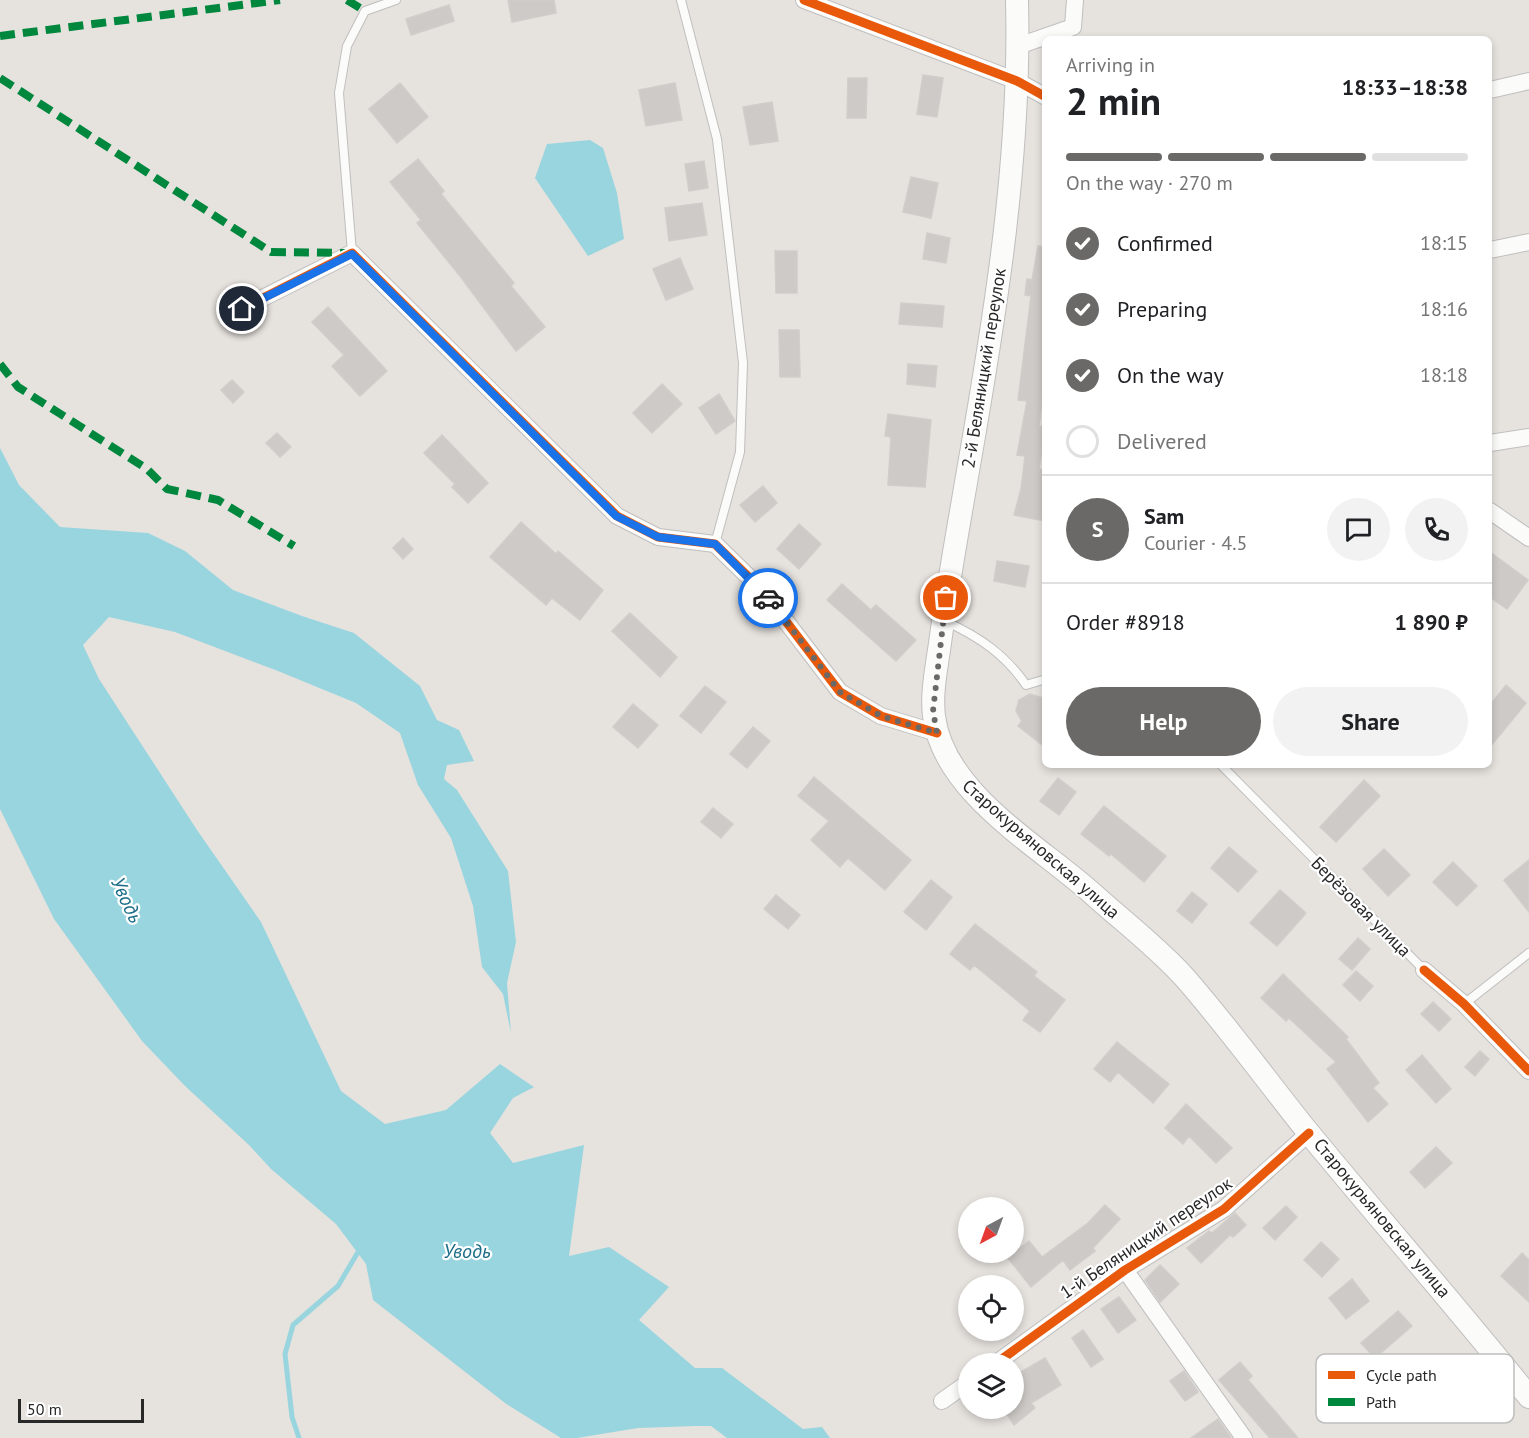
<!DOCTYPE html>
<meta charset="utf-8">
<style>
:root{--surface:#fff;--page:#f2f2f2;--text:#202124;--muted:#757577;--line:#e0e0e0;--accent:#6a6968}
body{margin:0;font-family:"PT Sans",sans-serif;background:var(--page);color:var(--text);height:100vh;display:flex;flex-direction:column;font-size:22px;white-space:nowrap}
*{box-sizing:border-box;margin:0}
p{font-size:20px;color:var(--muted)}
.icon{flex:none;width:33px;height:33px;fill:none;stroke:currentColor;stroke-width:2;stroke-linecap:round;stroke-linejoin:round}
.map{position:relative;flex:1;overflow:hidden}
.side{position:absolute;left:1042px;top:36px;width:450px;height:732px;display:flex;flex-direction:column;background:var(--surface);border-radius:9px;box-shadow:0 3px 9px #0003}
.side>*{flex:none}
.needle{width:39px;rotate:221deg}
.tools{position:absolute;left:958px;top:1197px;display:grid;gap:12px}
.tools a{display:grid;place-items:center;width:66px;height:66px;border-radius:50%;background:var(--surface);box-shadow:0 3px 9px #0003;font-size:30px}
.scale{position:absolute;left:18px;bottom:15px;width:126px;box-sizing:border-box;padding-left:6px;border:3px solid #282828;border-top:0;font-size:16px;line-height:21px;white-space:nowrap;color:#282828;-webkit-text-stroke:4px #fff;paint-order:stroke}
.pin{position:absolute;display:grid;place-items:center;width:51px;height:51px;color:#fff;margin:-26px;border:3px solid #fff;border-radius:50%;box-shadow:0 2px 6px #0007}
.courier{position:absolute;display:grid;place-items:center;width:60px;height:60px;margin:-30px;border:4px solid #1a73e8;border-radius:50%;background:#fff;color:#222;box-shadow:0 2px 8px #0007}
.summary em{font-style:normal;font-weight:700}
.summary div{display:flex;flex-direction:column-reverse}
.summary{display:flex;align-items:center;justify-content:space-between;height:102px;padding:0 24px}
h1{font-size:39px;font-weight:700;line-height:45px}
.bar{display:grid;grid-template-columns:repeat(4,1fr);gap:9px 6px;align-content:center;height:72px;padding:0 24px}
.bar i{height:8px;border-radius:4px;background:var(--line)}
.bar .active{background:var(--accent)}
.bar p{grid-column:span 4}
.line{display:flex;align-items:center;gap:15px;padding:0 24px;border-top:2px solid var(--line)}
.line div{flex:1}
.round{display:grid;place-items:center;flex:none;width:63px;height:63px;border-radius:32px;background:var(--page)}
ol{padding:0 24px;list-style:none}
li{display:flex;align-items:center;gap:18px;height:66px}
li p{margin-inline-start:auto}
li .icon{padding:6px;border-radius:50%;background:var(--accent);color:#fff;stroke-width:4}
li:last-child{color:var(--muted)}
li i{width:33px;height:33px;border:3px solid var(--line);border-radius:50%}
.action{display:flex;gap:12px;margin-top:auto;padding:12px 24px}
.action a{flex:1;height:69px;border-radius:36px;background:var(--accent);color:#fff;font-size:24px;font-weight:700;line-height:69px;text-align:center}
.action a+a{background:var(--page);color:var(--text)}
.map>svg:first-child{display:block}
.water{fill:#99d5df}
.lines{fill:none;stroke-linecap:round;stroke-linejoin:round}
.stream{stroke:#99d5df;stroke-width:5}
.river{stroke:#99d5df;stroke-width:30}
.building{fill:#cdcac7;stroke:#d0cdca;stroke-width:1.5}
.lane-casing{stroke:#c0bfbf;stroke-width:10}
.street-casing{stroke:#c0bfbf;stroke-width:18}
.secondary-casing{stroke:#c0bfbf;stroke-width:24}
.lane{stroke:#fbfbfa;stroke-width:8}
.street{stroke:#fbfbfa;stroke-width:16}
.secondary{stroke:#fbfbfa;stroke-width:22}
.quiet{stroke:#00873e;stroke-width:8;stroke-dasharray:15 8;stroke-linecap:butt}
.cycleway-casing{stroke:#fff;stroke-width:13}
.cycleway{stroke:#e8590c;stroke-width:9}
.done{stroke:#6a6968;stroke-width:6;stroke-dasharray:0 10.8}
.route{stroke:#1a73e8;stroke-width:8}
.labels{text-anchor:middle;stroke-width:4.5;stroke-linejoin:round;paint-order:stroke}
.street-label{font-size:18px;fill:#282828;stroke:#fff}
.water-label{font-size:20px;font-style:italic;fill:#1c6e88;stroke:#fff}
.key{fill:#fff;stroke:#bebebe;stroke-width:1.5}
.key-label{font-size:16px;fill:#282828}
</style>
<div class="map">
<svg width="1529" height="1438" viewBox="0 0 1529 1438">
<rect width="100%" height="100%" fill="#e6e2de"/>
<!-- water -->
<path class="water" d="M 590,140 L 603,148 L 617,193 L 624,239 L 588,256 L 535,178 L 547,144 Z
M 0,448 L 19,485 L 60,527 L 148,533 L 185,551 L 233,590 L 302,616 L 354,633 L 420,686 L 437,720 L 459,730 L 474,761 L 447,765 L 444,779 L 457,790 L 508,871 L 516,942 L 507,983 L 511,1033 L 503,994 L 482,967 L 473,906 L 451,838 L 418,785 L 400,733 L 356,703 L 278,671 L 175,632 L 109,617 L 83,645 L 99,679 L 197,830 L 261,922 L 341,1091 L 385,1124 L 446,1110 L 500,1064 L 534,1087 L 513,1098 L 490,1133 L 513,1163 L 584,1145 L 569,1256 L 609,1247 L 669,1287 L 639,1320 L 695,1368 L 722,1368 L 803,1429 L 822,1427 L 830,1438 L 756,1438 L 735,1426 L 695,1426 L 638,1428 L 577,1438 L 561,1438 L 505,1403 L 373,1300 L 366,1264 L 336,1224 L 271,1169 L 249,1145 L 185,1086 L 142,1041 L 54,919 L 0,809 Z"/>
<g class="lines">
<!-- stream -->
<path class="stream" d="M 299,1438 L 292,1417 L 285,1354 L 293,1325 L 338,1286 L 361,1247"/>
<!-- river -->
<path class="river" d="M 704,1402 L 752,1438"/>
</g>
<!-- building -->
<path class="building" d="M 508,0 L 554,0 L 556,13 L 512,22 Z
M 449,5 L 454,21 L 411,35 L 406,19 Z
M 923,75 L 943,78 L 937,117 L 917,114 Z
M 848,78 L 867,78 L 866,118 L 847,118 Z
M 400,83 L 428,117 L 397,143 L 369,109 Z
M 675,83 L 682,120 L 646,126 L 639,90 Z
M 772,102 L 778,141 L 750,145 L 743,107 Z
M 418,159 L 444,191 L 441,194 L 514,283 L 511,286 L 545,327 L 516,351 L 460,276 L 417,223 L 421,220 L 390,182 Z
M 704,161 L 708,188 L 689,191 L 685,164 Z
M 911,177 L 938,183 L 931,218 L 903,212 Z
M 702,203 L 707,235 L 669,241 L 665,208 Z
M 927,233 L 950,238 L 946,263 L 923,259 Z
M 1038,246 L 1046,247 L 1046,373 L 1039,426 L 1046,427 L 1039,469 L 1046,470 L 1046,521 L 1014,515 L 1021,489 L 1025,456 L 1017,455 L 1027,401 L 1018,400 L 1031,296 L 1025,295 L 1027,279 L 1032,280 Z
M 775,251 L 797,251 L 797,293 L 776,293 Z
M 680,258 L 693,289 L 666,300 L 653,269 Z
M 901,303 L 944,306 L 942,327 L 899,324 Z
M 328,307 L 387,371 L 360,396 L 332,366 L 344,355 L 312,322 Z
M 779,330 L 799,330 L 800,377 L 780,377 Z
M 908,364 L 937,366 L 935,387 L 907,384 Z
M 232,380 L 244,392 L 233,403 L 221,390 Z
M 662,384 L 682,404 L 652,433 L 633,413 Z
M 719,394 L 735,421 L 716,434 L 699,408 Z
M 888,414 L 931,420 L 925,487 L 888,485 L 891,437 L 885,436 Z
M 277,433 L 291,447 L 280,457 L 266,443 Z
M 442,435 L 488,483 L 468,503 L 452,487 L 455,484 L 424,453 Z
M 763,486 L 777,503 L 755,522 L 740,505 Z
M 521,522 L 556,554 L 558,551 L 603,590 L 580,620 L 552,598 L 546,605 L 490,557 Z
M 799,524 L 821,544 L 799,569 L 777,549 Z
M 403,538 L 413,549 L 403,559 L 393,548 Z
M 1490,552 L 1528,580 L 1507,609 L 1490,597 Z
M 997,561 L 1029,566 L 1025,587 L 994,581 Z
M 842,584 L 871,610 L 876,605 L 916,640 L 896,661 L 827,600 Z
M 630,613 L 677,657 L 660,677 L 612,631 Z
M 1506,685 L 1526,703 L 1490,747 L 1490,705 Z
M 705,686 L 726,702 L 701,733 L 680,716 Z
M 1030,694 L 1046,699 L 1046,748 L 1018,726 L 1022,721 L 1016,711 L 1019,700 Z
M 633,704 L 658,725 L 638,748 L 613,727 Z
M 753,727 L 770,741 L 747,768 L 730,754 Z
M 814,777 L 911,860 L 885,890 L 848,858 L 840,867 L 811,840 L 829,821 L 798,796 Z
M 1058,778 L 1076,792 L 1059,815 L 1040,801 Z
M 1364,780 L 1380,796 L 1336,842 L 1320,827 Z
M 1104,806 L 1166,856 L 1144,882 L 1111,854 L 1109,856 L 1081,834 Z
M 713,808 L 733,824 L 721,838 L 701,822 Z
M 1229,847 L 1257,871 L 1238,892 L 1211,868 Z
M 1384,849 L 1410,875 L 1388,896 L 1363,869 Z
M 1529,860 L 1529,912 L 1504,880 Z
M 1453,862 L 1477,886 L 1457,906 L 1433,882 Z
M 931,880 L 952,897 L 926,930 L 904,912 Z
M 1280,890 L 1306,913 L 1277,946 L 1250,923 Z
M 1192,892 L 1207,904 L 1192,923 L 1177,911 Z
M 776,895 L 800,915 L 788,929 L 764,909 Z
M 975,924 L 1037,972 L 1034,976 L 1065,1000 L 1040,1032 L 1023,1020 L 1030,1011 L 974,965 L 970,970 L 950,954 Z
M 1358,938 L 1370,949 L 1352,970 L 1339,959 Z
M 1356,971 L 1373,986 L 1360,1001 L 1343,985 Z
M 1283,974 L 1348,1037 L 1346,1039 L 1379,1083 L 1373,1088 L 1388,1104 L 1368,1122 L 1327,1069 L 1336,1062 L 1289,1018 L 1286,1021 L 1261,998 Z
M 1433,1002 L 1451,1019 L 1439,1031 L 1421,1014 Z
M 1117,1042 L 1169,1084 L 1153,1103 L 1118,1072 L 1110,1082 L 1094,1069 Z
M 1480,1051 L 1489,1059 L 1475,1076 L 1465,1067 Z
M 1422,1055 L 1451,1089 L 1436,1103 L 1406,1070 Z
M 1186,1104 L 1232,1148 L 1216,1163 L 1189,1136 L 1183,1144 L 1165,1128 Z
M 1436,1147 L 1452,1163 L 1425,1188 L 1410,1172 Z
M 1105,1205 L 1120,1219 L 1093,1248 L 1095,1251 L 1070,1270 L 1063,1260 L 1031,1287 L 1008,1258 L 1029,1241 L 1042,1257 L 1088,1223 Z
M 1286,1206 L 1297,1217 L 1275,1240 L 1263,1228 Z
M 1235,1213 L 1246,1225 L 1233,1237 L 1230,1235 L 1201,1263 L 1187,1248 L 1209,1231 L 1212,1233 Z
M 1321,1242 L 1339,1259 L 1322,1277 L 1304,1260 Z
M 1522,1253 L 1529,1260 L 1529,1302 L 1501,1276 Z
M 1160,1265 L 1179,1284 L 1160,1302 L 1145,1280 Z
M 1352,1279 L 1369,1301 L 1346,1319 L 1329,1298 Z
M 1119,1297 L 1136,1320 L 1118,1333 L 1101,1309 Z
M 1398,1311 L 1412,1326 L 1375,1358 L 1361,1343 Z
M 1083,1330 L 1103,1359 L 1091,1367 L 1072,1338 Z
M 1045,1358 L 1061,1385 L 1031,1403 L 1035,1408 L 1014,1425 L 1003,1408 L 1014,1408 L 1014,1376 Z
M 1240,1362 L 1252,1376 L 1248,1380 L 1298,1438 L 1270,1438 L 1219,1380 Z
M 1184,1371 L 1198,1392 L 1185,1401 L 1170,1381 Z
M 1218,1419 L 1231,1438 L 1191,1438 Z"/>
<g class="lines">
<!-- lane casing -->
<g class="lane-casing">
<path id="lane" d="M 681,0 L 717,139 L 743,363 L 740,452 L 715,544
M 352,253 L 339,93 L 347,46 L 365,11 L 396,0
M 945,621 C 979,637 1005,654 1026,685 L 1046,679
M 1221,765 L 1424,970
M 1464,1004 L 1529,953"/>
</g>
<!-- street casing -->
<g class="street-casing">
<path id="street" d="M 804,0 L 1017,81 L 1046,97
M 1018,46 L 1073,27 L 1075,0
M 1490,90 L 1529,81
M 1490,250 L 1529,242
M 241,309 L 352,253 L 617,516 L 658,537 L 715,544 L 762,590 L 840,692 L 881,716 L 937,733
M 1490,443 L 1529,437
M 1490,511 L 1529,538
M 1424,970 L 1464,1004 L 1529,1071
M 1125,1270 L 1244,1438
M 995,1364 L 1125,1270 L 1224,1209 L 1309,1133
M 942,1401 L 969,1382"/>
</g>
<!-- secondary casing -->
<g class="secondary-casing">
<path id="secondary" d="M 1017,0 C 1021,156 996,311 969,465 C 959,524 948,583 940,643 C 937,666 931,692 934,716 C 943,793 1040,846 1094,895 C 1124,922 1158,948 1185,978 C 1228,1027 1267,1081 1308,1132 C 1381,1221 1457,1307 1529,1397"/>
</g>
<!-- lane -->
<use href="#lane" class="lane"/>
<!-- street -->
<use href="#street" class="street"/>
<!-- secondary -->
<use href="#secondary" class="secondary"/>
<!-- quiet -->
<path class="quiet" d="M 347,0 L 365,11
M 0,36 L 280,0
M 0,78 L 271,252 L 345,253
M 0,364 L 18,387 L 147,469 L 167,489 L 218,500 L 294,546"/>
<!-- cycleway casing -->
<g class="cycleway-casing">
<path id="cycleway" d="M 804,0 L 1017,81 L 1046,97
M 241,309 L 352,253 L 617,516 L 658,537 L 715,544 L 762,590 L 840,692 L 881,716 L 937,733
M 1424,970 L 1464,1004 L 1529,1071
M 995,1364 L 1125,1270 L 1224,1209 L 1309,1133"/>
</g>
<!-- cycleway -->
<use href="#cycleway" class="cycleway"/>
</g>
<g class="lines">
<!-- done -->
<path class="done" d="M 768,598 L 840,692 L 881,716 L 937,733 L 933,711 L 946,598"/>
<!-- route -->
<path class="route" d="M 242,309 L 352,254 L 616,516 L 658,537 L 715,544 L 768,598"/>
</g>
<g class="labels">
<!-- street labels -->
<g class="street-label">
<text transform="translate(984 368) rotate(-81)" y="6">2-й Беляницкий переулок</text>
<text transform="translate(1041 849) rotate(41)" y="6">Старокурьяновская улица</text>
<text transform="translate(1361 907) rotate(45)" y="6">Берёзовая улица</text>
<text transform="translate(1382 1218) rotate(50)" y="6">Старокурьяновская улица</text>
<text transform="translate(1146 1238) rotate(-34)" y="6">1-й Беляницкий переулок</text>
</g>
<!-- water labels -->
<g class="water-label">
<text transform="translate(127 900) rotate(65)" y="7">Уводь</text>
<text x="467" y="1258">Уводь</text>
</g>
</g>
<!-- legend -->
<rect x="1316" y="1354" width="198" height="69" rx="9" class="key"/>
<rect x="1328" y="1371" width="27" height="8" fill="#e8590c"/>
<rect x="1328" y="1398" width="27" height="8" fill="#00873e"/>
<g class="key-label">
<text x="1366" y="1381">Cycle path</text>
<text x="1366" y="1408">Path</text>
</g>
</svg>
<div class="tools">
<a><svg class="needle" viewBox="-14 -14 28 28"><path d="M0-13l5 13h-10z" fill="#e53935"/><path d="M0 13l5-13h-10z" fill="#757577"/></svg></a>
<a><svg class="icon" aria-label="locate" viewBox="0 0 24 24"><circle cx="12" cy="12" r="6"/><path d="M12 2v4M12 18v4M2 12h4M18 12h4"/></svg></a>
<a><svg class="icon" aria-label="layers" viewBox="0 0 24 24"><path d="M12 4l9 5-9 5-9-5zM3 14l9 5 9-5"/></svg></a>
</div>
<div class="scale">50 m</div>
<div class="pin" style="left:946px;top:598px;background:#ea580c"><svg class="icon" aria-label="bag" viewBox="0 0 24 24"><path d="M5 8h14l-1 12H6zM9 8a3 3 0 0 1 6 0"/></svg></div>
<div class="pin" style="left:242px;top:309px;background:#1f2937"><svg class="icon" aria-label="home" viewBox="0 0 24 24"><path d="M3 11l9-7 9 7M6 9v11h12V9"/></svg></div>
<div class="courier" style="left:768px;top:598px"><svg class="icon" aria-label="car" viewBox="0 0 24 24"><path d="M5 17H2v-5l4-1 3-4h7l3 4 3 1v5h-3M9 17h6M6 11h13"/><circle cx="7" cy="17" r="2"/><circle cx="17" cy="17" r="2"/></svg></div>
<section class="side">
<div class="summary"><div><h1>2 min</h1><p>Arriving in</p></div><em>18:33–18:38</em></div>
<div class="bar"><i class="active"></i><i class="active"></i><i class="active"></i><i></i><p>On the way · 270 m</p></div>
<ol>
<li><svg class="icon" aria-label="check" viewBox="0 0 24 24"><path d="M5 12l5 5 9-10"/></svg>Confirmed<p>18:15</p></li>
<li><svg class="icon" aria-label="check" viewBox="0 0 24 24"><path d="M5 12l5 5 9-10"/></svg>Preparing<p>18:16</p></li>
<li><svg class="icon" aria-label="check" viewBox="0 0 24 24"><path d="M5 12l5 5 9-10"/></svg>On the way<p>18:18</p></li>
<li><i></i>Delivered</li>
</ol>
<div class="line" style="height:108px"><b class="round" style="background:var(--accent);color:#fff">S</b><div><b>Sam</b><p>Courier · 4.5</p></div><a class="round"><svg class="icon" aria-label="chat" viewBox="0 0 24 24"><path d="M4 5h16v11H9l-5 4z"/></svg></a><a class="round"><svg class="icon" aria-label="phone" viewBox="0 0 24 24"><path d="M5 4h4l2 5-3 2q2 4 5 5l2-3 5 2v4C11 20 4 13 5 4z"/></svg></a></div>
<div class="line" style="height:78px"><div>Order #8918</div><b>1 890 ₽</b></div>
<div class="action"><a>Help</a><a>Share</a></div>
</section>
</div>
